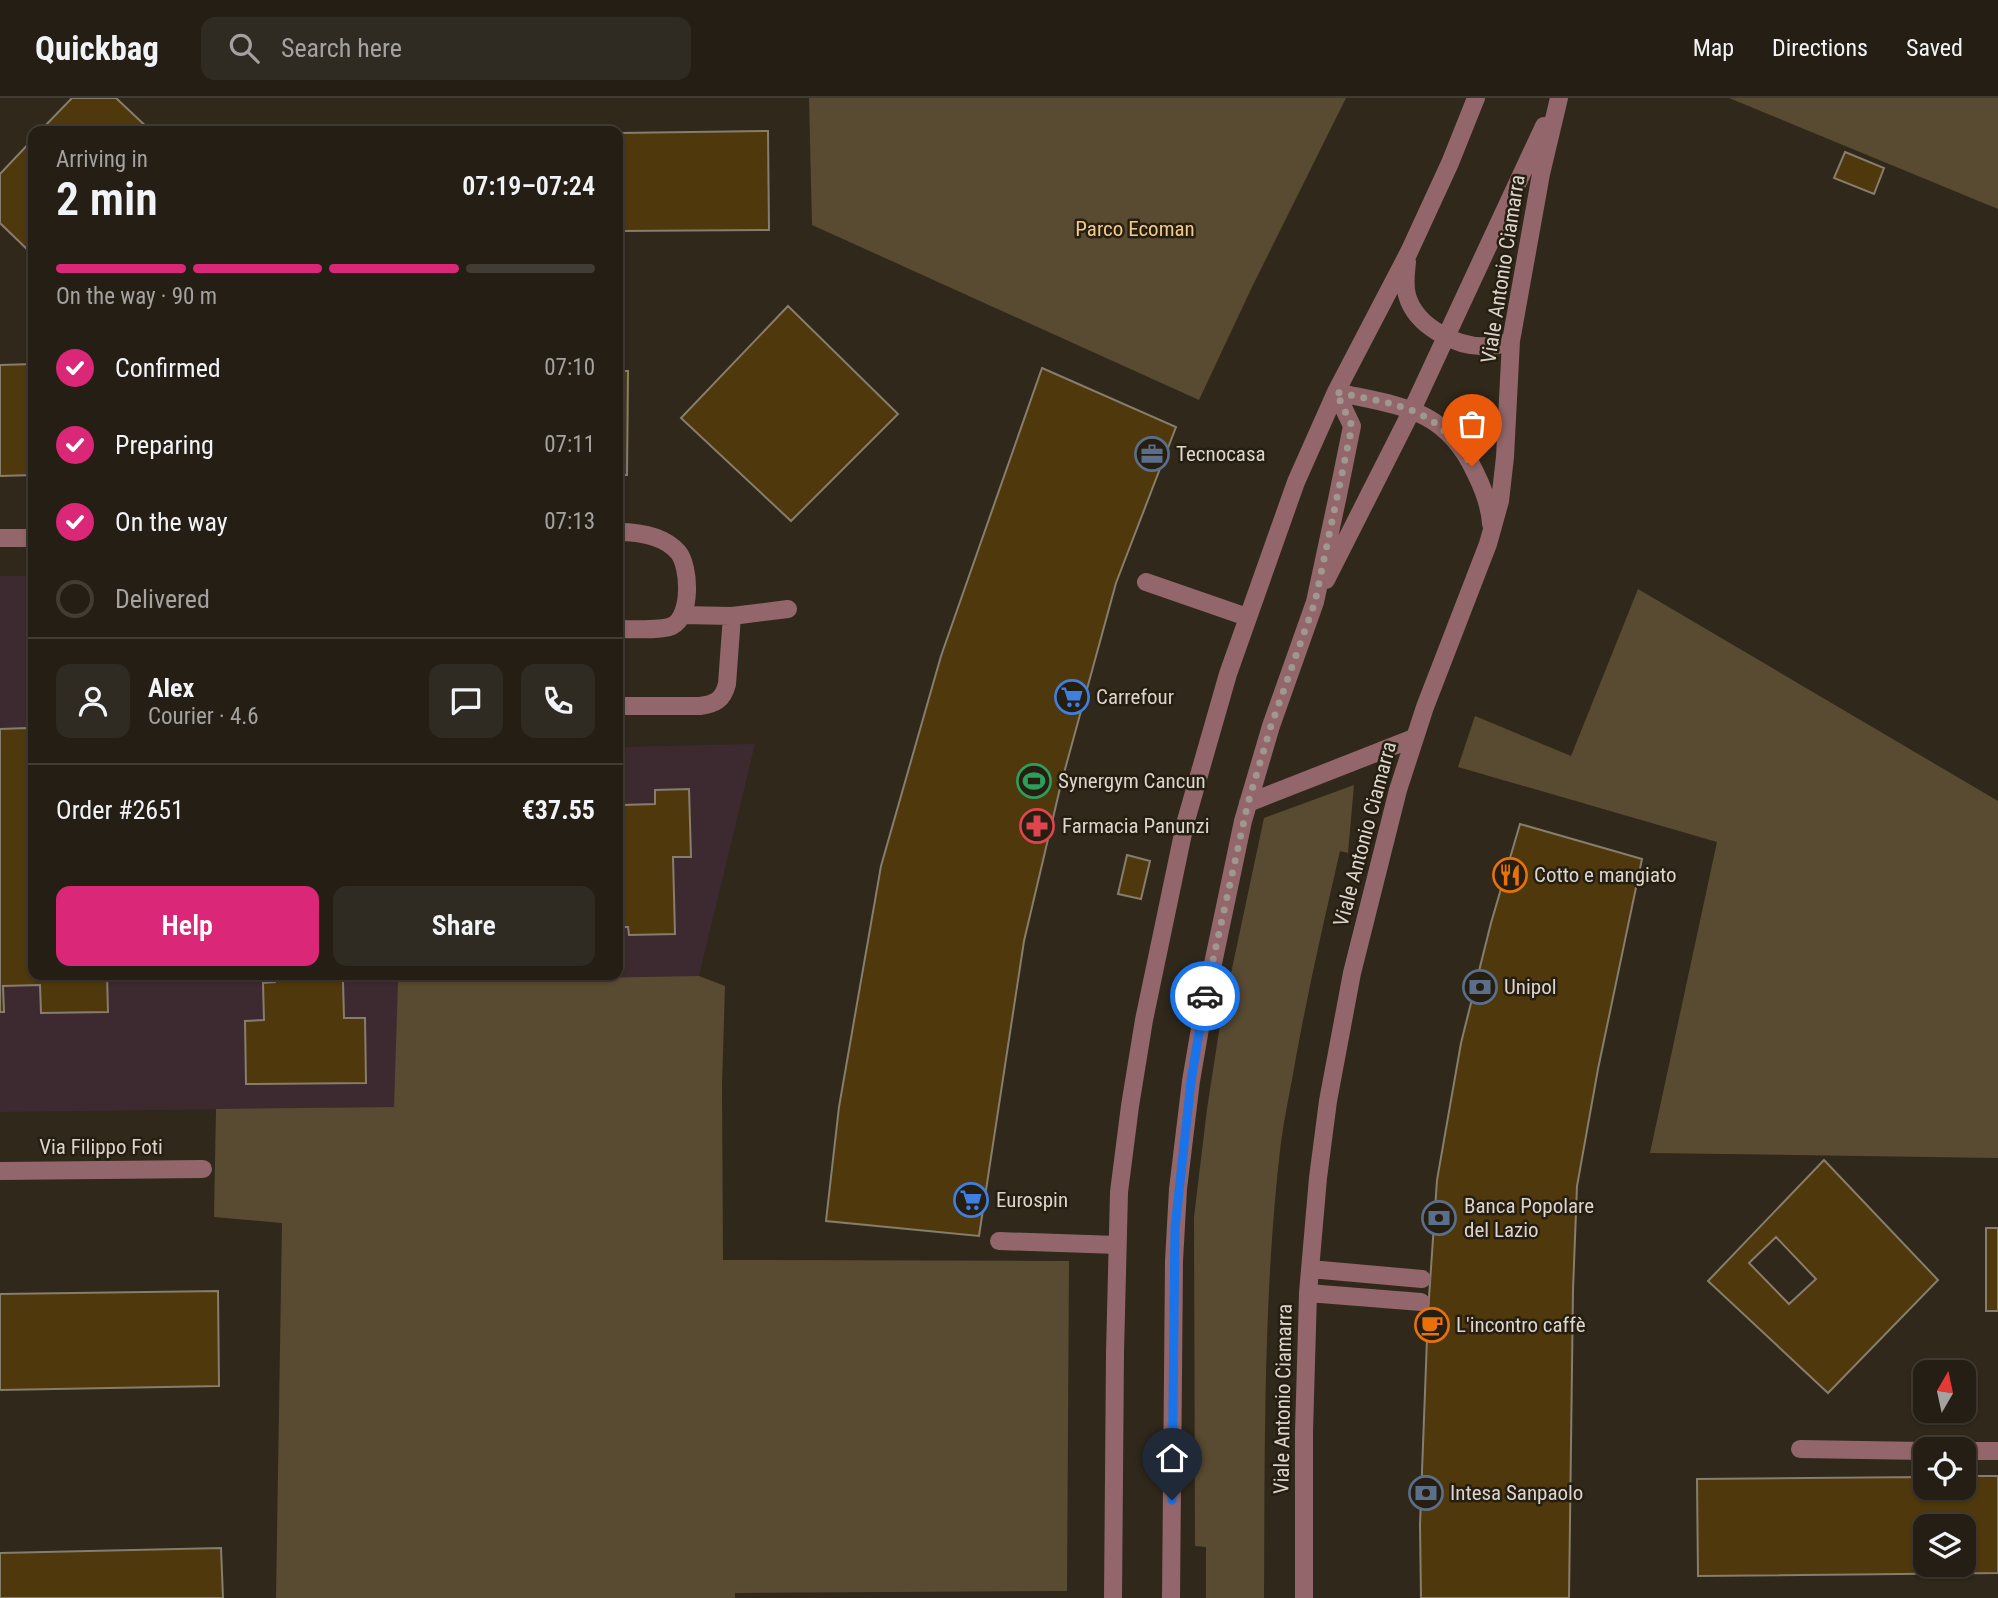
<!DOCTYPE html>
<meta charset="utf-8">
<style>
:root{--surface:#241e14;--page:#302b22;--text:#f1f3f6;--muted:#a3a2a0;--line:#413c34;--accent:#db2777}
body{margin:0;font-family:"Roboto Condensed",sans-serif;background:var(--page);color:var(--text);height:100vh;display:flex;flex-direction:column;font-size:26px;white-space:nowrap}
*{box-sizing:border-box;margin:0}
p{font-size:23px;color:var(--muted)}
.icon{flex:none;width:38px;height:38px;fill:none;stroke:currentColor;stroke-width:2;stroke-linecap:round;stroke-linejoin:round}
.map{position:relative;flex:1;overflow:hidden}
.sheet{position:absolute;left:28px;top:28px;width:595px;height:854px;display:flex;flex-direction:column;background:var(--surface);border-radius:14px;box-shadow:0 2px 5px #0004,0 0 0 2px var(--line)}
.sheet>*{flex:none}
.needle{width:46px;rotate:9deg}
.fabs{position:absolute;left:1913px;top:1262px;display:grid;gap:14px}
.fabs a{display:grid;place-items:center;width:63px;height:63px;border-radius:14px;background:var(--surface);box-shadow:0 2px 5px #0004,0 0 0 2px var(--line);font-size:35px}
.pin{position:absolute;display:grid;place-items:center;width:60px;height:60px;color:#fff;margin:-72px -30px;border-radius:50% 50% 50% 0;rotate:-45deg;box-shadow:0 0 7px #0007}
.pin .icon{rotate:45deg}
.courier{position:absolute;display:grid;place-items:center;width:70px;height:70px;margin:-35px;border:5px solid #1a73e8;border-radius:50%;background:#fff;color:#222;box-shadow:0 2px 9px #0007}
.head em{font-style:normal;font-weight:600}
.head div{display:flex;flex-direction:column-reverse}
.head{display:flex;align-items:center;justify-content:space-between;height:119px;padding:0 28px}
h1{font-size:46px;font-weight:600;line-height:52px}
.bar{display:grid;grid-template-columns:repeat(4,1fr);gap:10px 7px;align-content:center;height:84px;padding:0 28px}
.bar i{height:9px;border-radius:5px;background:var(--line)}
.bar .on{background:var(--accent)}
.bar p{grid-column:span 4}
.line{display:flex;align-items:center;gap:18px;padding:0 28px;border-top:2px solid var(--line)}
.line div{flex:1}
.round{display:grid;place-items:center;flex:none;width:74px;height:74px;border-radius:14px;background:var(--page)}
ol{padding:0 28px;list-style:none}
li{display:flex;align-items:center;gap:21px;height:77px}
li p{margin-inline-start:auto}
li .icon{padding:7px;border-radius:50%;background:var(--accent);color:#fff;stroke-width:4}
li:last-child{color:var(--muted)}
li i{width:38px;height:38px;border:4px solid var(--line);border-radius:50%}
.action{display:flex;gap:14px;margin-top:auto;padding:14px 28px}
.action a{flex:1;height:80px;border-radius:14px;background:var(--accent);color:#fff;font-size:28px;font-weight:600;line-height:80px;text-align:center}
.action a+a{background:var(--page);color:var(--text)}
header{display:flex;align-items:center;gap:42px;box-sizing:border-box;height:98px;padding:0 35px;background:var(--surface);border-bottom:2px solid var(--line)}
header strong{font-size:33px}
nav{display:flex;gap:38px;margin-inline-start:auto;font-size:24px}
.search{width:490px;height:63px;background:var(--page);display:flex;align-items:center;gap:18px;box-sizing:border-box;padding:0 24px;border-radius:14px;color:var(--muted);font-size:26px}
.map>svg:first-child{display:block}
.education{fill:#3d2a30}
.green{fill:#594b32}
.building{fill:#4f380c;stroke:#877d6d;stroke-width:2;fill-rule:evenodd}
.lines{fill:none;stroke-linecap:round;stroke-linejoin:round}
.minor{stroke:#92666b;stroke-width:18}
.done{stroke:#9f988e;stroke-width:7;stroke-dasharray:0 12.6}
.route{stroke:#1a73e8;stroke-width:9}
.labels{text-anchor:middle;stroke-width:5;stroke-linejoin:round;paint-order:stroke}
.park-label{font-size:21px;fill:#f3cb88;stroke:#261e11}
.street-label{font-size:21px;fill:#dbd5cd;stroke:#261e11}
.poi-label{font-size:21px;fill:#dbd5cd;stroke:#261e11;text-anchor:start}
</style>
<header>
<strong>Quickbag</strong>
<div class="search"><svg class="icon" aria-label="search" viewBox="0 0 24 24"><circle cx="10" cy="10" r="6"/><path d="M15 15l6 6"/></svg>Search here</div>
<nav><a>Map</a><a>Directions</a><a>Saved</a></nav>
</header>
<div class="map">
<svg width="1998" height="1500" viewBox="0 0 1998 1500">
<rect width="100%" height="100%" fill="#30281a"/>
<!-- education -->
<path class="education" d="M 0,478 L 33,478 L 33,877 L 618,877 L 618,649 L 755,646 L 699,878 L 398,883 L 395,1009 L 0,1014 Z"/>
<!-- green -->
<path class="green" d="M 809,0 L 1346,0 L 1252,189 L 1199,302 L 812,127 Z
M 1729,0 L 1998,0 L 1998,111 Z
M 1638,491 L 1998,703 L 1998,1060 L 1650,1055 L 1717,744 L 1458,669 L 1475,618 L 1571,658 Z
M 1354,687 L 1348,755 L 1340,753 C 1323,827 1306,901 1293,976 C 1289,999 1284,1021 1281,1044 C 1263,1195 1265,1348 1264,1500 L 1206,1500 L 1206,1449 L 1195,1448 L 1194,1119 L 1207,1011 L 1220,927 L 1264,720 Z
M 699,878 L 725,888 L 722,988 L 723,1162 L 1069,1163 L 1067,1493 L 735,1495 L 735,1500 L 276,1500 L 282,1125 L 214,1119 L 216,1011 L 394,1009 L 398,883 Z"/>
<!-- building -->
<path class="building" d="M 72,0 L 116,0 L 151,33 L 40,33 Z
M 768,33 L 769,132 L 618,133 L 618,35 Z
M 33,41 L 33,157 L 0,125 L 0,76 Z
M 1845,54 L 1884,70 L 1874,96 L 1834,80 Z
M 788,208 L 898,316 L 791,423 L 681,320 Z
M 33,266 L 33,377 L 0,378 L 0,267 Z
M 1042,270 L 1176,329 L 1116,485 L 1061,686 L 1024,843 L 979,1138 L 826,1123 L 839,1009 L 881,768 L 941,558 Z
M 618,273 L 628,273 L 627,377 L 618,377 Z
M 27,630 L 27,638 L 33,638 L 33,877 L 107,877 L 108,914 L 41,915 L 40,887 L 3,888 L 4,914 L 0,914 L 0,631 Z
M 689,691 L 691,759 L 673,759 L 675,836 L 629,837 L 628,829 L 618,829 L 618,728 L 624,728 L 623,707 L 655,706 L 655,692 Z
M 1520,726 L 1642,761 L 1598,971 L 1577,1088 L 1573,1192 L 1569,1500 L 1421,1500 L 1420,1427 L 1428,1214 L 1437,1082 L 1461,945 L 1491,825 Z
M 1127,757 L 1150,763 L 1141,801 L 1118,796 Z
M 275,877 L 326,877 L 326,883 L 343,883 L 344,920 L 365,920 L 366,985 L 246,986 L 245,923 L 264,922 L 263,885 L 275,884 Z
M 1824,1062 L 1938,1182 L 1828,1295 L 1708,1183 ZM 1776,1139 L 1816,1181 L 1789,1206 L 1749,1165 Z
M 1986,1130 L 1998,1130 L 1998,1213 L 1986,1213 Z
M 218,1193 L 219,1288 L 0,1292 L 0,1196 Z
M 1964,1378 L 1998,1378 L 1998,1475 L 1698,1478 L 1697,1381 L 1925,1379 L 1925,1390 L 1964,1390 ZM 1925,1428 L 1964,1428 L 1964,1466 L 1925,1466 Z
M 221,1450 L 223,1500 L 0,1500 L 0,1455 Z"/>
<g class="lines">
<!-- minor -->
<path class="minor" d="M 1407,164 C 1406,175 1404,186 1407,197 C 1415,228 1458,251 1490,248 C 1497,248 1504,245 1511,243
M 1336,294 C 1398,308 1445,309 1475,374 C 1483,390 1490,408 1491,426
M 618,434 C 639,434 663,437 678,454 C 690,468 692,519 672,528 C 659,533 632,531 618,531
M 0,440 L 33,440
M 1326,482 L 1412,312 L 1544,28
M 1146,484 L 1247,519
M 682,517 L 732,518 L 788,511
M 618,608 L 700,608 C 715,606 723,602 727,586 L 732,518
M 1248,705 L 1414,640
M 0,1073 L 203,1071
M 999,1143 L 1117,1147
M 1310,1171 L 1422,1181
M 1308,1195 L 1421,1204
M 1800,1351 L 1925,1353
M 1964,1353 L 1998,1353
M 1113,1500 L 1115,1255 L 1119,1094 L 1130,1008 L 1144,922 L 1185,726 L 1228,576 L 1296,384 L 1336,294 L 1409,154 L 1450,65 L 1476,0
M 1171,1500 L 1174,1163 L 1178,1091 L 1191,983 L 1203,913 L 1243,723 L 1271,628 L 1315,504 L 1338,397 L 1352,328 L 1336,294
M 1304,1500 L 1304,1334 L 1308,1195 L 1318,1080 L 1328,1003 L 1352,875 L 1398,692 L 1425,609 L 1488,446 L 1500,403 L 1505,359 L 1511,243 L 1541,76 L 1559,0"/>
</g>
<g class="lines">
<!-- done -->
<path class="done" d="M 1205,898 L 1248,705 L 1271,628 L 1315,504 L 1352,328 L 1336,294 C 1399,308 1436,307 1472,368"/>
<!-- route -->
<path class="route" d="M 1172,1402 L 1175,1130 L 1191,983 L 1205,898"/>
</g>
<!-- icons -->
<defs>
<g id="office-ring" transform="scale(1.75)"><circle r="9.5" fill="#261e11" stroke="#5c6f8a" stroke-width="1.5"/><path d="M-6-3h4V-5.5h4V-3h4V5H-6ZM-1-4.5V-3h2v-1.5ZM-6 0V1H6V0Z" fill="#5c6f8a"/></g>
<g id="supermarket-ring" transform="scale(1.75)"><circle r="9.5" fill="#261e11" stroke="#3f7fe0" stroke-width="1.5"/><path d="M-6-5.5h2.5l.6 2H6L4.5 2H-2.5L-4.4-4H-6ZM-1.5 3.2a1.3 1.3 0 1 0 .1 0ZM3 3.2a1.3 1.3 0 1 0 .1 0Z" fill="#3f7fe0"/></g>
<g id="stadium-ring" transform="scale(1.75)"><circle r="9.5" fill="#261e11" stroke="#2e9e5b" stroke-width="1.5"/><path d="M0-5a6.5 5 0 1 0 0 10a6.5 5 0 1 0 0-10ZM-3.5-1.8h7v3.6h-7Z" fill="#2e9e5b"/></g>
<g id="pharmacy-ring" transform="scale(1.75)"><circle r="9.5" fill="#261e11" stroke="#e0444e" stroke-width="1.5"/><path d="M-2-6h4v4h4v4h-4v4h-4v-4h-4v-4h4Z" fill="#e0444e"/></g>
<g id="restaurant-ring" transform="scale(1.75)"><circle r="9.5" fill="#261e11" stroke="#e8710a" stroke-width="1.5"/><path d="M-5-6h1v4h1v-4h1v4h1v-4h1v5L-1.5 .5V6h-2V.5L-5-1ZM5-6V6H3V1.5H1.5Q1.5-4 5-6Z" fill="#e8710a"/></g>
<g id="bank-ring" transform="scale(1.75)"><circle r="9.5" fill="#261e11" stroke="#5c6f8a" stroke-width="1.5"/><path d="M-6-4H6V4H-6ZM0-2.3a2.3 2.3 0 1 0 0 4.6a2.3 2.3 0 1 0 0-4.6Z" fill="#5c6f8a"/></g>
<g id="cafe-ring" transform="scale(1.75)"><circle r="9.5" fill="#261e11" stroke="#e8710a" stroke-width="1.5"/><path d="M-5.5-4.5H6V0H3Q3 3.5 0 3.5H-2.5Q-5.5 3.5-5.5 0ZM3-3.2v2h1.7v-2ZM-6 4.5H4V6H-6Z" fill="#e8710a"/></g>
</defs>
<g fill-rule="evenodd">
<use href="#office-ring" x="1152" y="356"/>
<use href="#supermarket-ring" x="1072" y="599"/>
<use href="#stadium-ring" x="1034" y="683"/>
<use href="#pharmacy-ring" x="1037" y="728"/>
<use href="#restaurant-ring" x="1510" y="777"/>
<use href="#bank-ring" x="1480" y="889"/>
<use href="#supermarket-ring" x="971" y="1102"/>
<use href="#bank-ring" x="1439" y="1120"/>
<use href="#cafe-ring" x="1432" y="1227"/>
<use href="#bank-ring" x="1426" y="1395"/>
</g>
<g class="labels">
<!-- park labels -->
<g class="park-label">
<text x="1135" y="138">Parco Ecoman</text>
</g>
<!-- street labels -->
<g class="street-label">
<text transform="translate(1503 171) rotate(-81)" y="7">Viale Antonio Ciamarra</text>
<text transform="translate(1365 736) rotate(-75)" y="7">Viale Antonio Ciamarra</text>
<text x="101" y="1056">Via Filippo Foti</text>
<text transform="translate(1283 1301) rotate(-89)" y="7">Viale Antonio Ciamarra</text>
</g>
<!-- poi labels -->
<g class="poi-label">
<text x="1176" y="363">Tecnocasa</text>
<text x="1096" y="606">Carrefour</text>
<text x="1058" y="690">Synergym Cancun</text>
<text x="1062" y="735">Farmacia Panunzi</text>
<text x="1534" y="784">Cotto e mangiato</text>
<text x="1504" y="896">Unipol</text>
<text x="996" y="1109">Eurospin</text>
<text x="1464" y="1115">Banca Popolare<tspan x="1464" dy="24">del Lazio</tspan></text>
<text x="1456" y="1234">L'incontro caffè</text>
<text x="1450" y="1402">Intesa Sanpaolo</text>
</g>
</g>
</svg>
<div class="fabs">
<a><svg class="needle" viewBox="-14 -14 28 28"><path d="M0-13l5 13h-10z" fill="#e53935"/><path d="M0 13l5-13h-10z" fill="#a3a2a0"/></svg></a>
<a><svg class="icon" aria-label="locate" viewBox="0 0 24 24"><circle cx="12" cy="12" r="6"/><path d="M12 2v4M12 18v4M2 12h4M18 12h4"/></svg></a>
<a><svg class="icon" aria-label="layers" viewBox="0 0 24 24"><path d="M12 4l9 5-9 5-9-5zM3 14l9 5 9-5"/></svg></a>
</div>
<div class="pin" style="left:1472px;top:368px;background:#ea580c"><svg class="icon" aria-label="bag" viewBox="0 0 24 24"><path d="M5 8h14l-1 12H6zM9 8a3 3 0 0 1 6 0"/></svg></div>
<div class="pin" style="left:1172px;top:1402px;background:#1f2937"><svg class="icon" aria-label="home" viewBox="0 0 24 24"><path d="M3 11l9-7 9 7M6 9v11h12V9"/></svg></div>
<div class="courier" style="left:1205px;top:898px"><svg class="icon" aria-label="car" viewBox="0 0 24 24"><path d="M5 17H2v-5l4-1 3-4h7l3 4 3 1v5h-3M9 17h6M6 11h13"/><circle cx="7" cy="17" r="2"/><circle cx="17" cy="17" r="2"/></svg></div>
<section class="sheet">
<div class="head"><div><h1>2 min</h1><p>Arriving in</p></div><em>07:19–07:24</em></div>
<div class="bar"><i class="on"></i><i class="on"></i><i class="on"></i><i></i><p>On the way · 90 m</p></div>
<ol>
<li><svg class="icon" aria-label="check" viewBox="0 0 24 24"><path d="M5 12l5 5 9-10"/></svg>Confirmed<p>07:10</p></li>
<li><svg class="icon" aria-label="check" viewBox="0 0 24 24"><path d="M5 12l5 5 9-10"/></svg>Preparing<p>07:11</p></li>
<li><svg class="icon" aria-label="check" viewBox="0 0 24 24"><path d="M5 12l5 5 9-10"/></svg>On the way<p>07:13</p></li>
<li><i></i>Delivered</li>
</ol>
<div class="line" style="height:126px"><a class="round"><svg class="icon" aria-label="person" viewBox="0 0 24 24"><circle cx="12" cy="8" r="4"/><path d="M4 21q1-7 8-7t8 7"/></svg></a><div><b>Alex</b><p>Courier · 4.6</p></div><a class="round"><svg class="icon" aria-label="chat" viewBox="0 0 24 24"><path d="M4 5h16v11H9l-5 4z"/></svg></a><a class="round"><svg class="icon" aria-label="phone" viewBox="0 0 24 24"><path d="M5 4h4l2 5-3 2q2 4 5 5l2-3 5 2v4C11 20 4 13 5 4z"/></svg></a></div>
<div class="line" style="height:91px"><div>Order #2651</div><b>€37.55</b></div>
<div class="action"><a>Help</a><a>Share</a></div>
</section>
</div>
